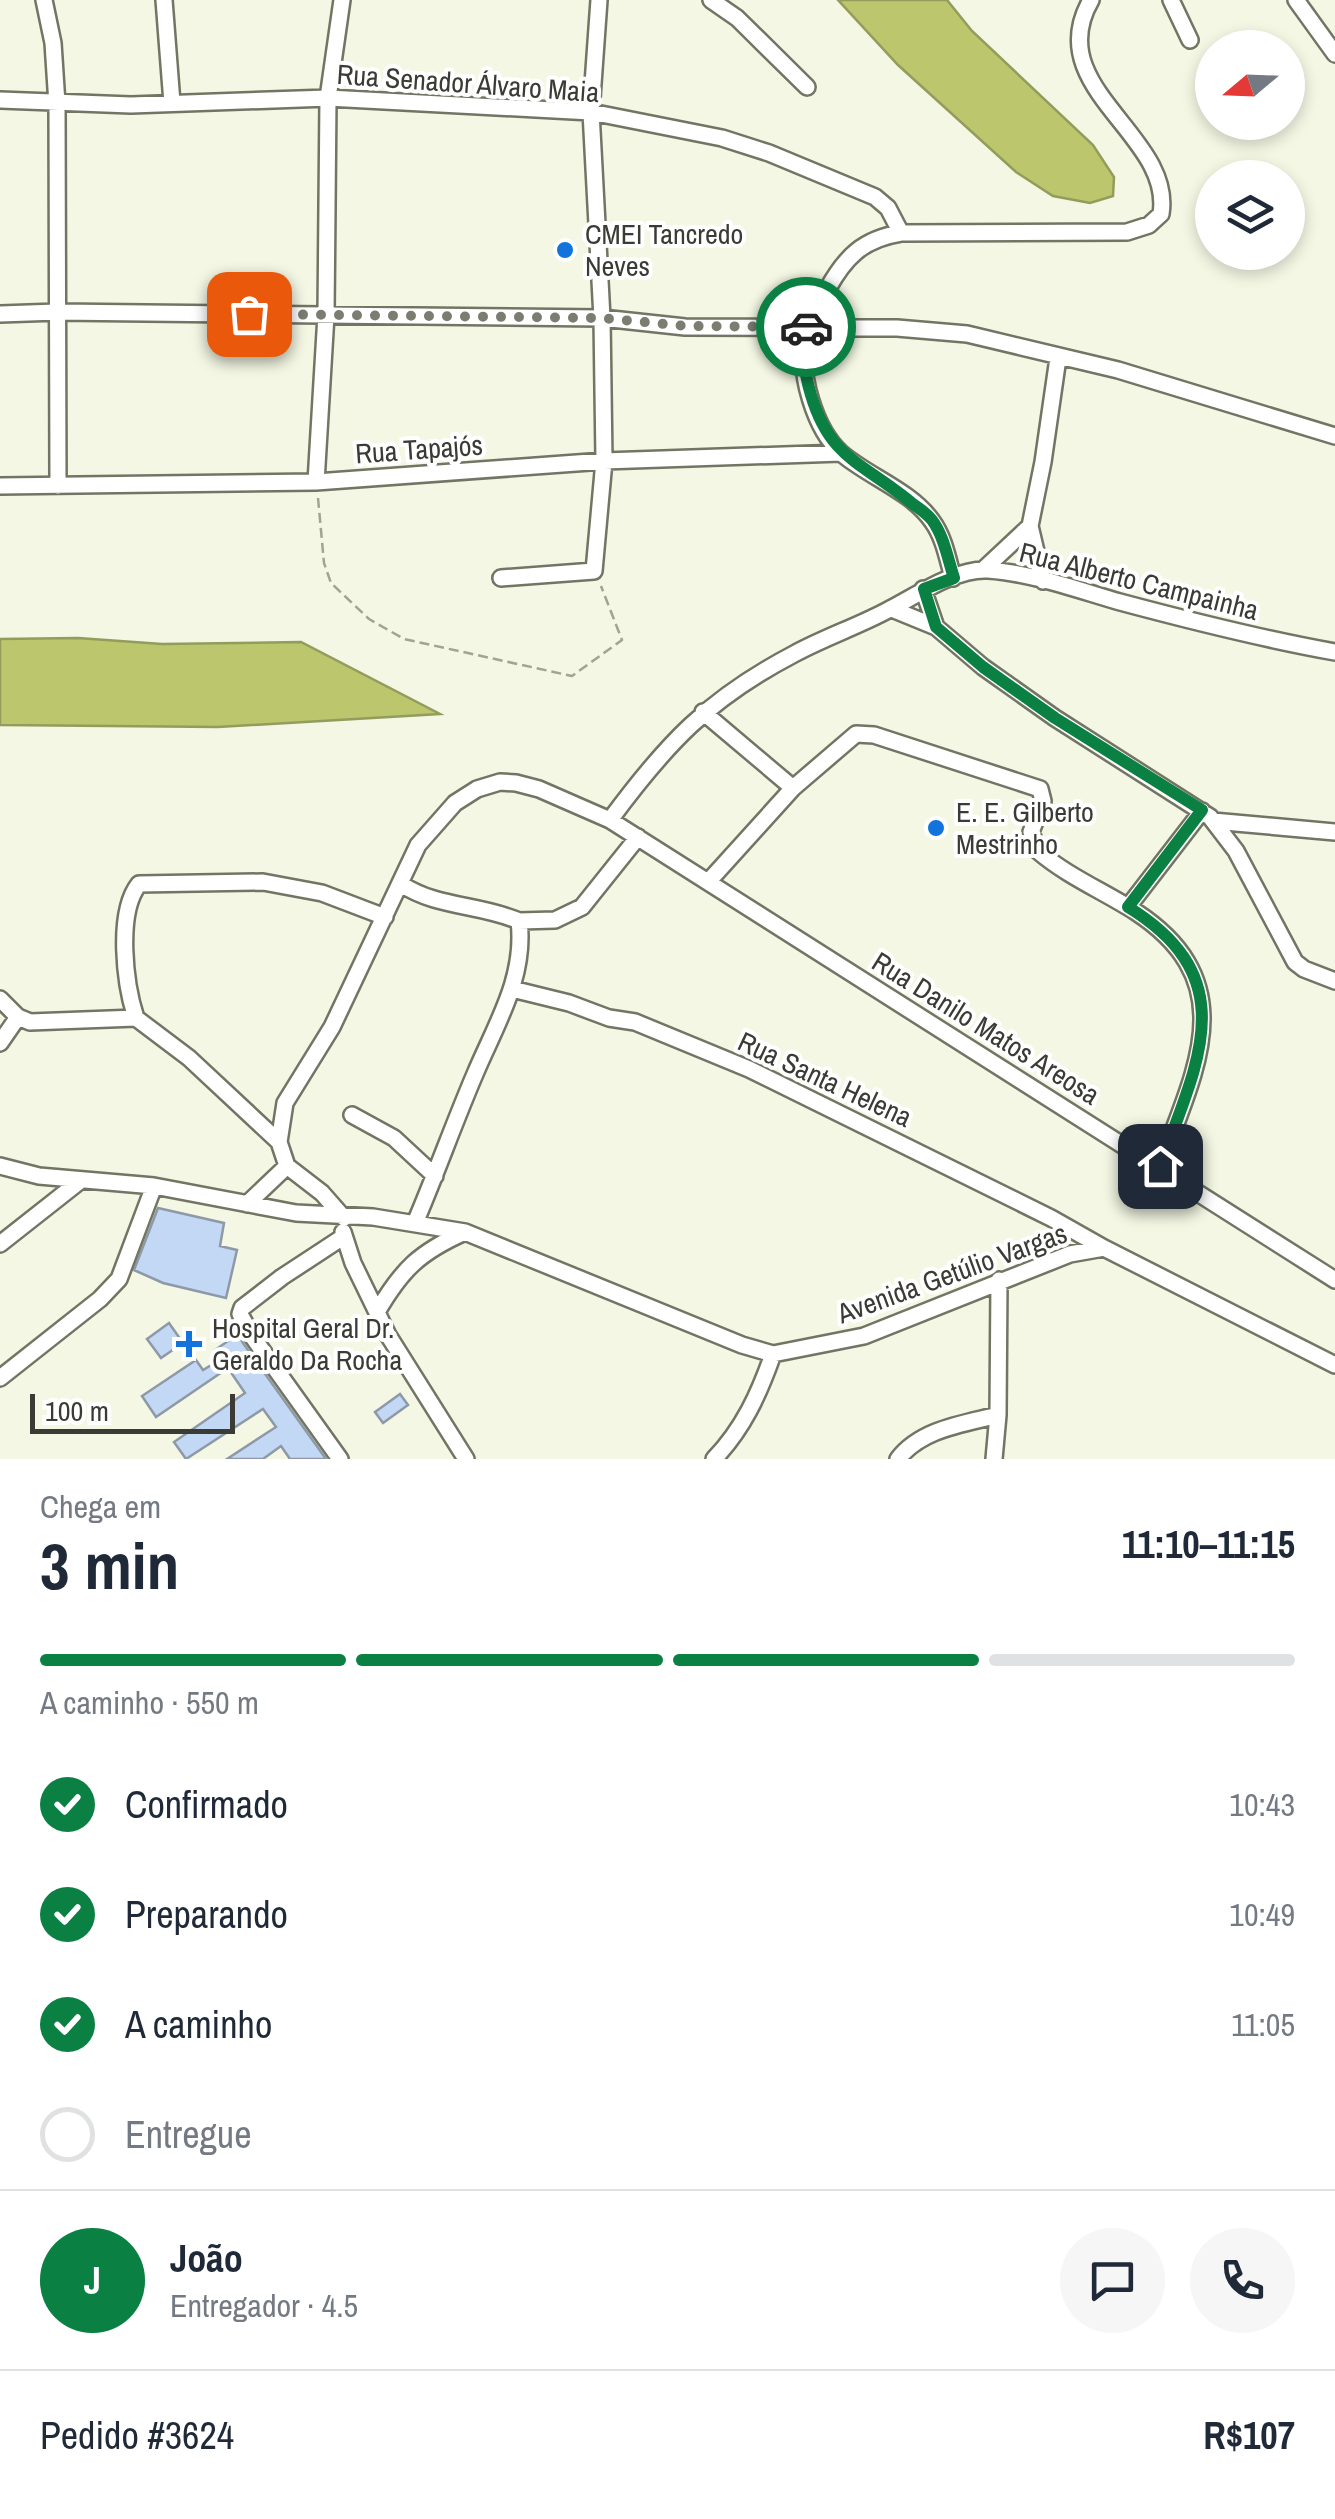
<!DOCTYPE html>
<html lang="pt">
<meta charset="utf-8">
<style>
:root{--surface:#fff;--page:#f6f6f7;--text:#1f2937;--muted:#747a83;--line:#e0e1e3;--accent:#0b8043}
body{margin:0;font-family:"Archivo Narrow",sans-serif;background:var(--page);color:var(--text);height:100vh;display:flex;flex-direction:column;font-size:38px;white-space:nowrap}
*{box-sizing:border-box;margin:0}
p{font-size:32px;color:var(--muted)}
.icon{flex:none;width:55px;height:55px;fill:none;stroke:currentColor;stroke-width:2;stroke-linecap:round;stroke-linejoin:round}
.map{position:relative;height:1459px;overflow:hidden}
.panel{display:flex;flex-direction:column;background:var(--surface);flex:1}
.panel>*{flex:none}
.needle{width:65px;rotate:251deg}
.buttons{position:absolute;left:1195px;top:30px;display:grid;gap:20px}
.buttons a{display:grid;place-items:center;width:110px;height:110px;border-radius:50%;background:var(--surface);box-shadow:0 5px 15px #0003;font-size:50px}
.scale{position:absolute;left:30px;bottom:25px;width:205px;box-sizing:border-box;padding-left:10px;border:5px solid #3a3b34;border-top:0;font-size:28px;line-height:35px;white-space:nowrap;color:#3a3b34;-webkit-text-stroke:8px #fff;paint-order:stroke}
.pin{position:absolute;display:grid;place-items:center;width:85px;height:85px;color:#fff;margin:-42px;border-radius:20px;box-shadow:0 5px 15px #0006}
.courier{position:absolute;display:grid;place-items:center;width:100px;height:100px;margin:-50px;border:8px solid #0b8043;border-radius:50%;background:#fff;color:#222;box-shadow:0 2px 12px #0007}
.head em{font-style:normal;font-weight:800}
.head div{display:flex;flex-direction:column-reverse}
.head{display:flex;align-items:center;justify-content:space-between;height:170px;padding:0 40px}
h1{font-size:65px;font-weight:800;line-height:75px}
.bar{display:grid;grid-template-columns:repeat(4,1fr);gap:15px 10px;align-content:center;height:120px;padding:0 40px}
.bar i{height:12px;border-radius:8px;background:var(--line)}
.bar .selected{background:var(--accent)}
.bar p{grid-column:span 4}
.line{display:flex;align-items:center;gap:25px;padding:0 40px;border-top:2px solid var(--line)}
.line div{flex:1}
.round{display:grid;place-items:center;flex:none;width:105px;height:105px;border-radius:52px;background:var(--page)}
ol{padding:0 40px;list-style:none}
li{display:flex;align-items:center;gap:30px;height:110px}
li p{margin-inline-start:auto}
li .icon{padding:10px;border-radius:50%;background:var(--accent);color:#fff;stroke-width:4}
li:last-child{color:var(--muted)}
li i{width:55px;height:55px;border:5px solid var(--line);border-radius:50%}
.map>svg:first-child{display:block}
.water{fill:#bbc66d;stroke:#949c5c;stroke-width:2.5}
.building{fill:#c2d8f4;stroke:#8e99a8;stroke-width:2.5}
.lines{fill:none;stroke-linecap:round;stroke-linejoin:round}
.minor-casing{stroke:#727564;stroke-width:20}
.path{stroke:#a1a395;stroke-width:2.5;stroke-dasharray:10 5;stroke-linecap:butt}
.minor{stroke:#fff;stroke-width:15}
.done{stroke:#7b7d71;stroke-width:10;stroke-dasharray:0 18}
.route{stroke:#0b8043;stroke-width:12}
.poi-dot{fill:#1273dc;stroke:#fff;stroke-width:4}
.labels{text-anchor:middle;stroke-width:8;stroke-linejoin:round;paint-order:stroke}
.street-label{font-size:28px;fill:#3a3b34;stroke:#fff}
.poi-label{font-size:28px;fill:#3a3b34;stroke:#fff;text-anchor:start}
</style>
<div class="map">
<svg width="1335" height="1459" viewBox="0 0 1335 1459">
<rect width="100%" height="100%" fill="#f3f7e3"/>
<!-- water -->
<path class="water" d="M 838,0 L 947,0 L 972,31 L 1093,145 L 1114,177 L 1113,196 L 1090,203 L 1053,196 L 1016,172 L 898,65 Z
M 78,638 L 162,644 L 301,642 L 440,714 L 218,727 L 0,725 L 0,639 Z"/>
<!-- building -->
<path class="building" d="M 158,1208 L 224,1223 L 220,1246 L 237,1250 L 226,1298 L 163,1283 L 134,1270 Z
M 169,1323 L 183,1343 L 161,1358 L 147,1339 Z
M 238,1334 L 243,1343 L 326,1459 L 290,1459 L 281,1446 L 263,1459 L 227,1459 L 276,1427 L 263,1409 L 186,1459 L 174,1442 L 245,1393 L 228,1368 L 156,1417 L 142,1396 L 196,1360 L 203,1370 L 221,1359 L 215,1350 Z
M 400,1394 L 408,1405 L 383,1423 L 375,1412 Z"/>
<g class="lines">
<!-- minor casing -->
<g class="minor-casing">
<path id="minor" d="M 44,0 L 53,43 L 57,104 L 58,486
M 164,0 L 172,103
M 711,0 L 737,18 L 807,87
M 1171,0 L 1190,40
M 1296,0 L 1335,54
M 0,100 L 131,105 L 328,98 L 591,112 L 722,138 L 769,153 L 875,197 L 888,208 L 901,233
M 0,314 L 57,312 L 602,318 L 685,327 L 897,328 L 967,334 L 1118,370 L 1335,436
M 316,482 L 326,315 L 328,98 L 342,0
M 0,486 L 316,482 L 604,461 L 841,453
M 984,569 L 1030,526
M 501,578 L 594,571 L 604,461 L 602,318 L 591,112 L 599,0
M 953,578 C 948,560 944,537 932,521 C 911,491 869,477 841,453 C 815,429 798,374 806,339 C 809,323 820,305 827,290 C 845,257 863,239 901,233 L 1127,232 L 1149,225 L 1161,214 C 1174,135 1040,88 1091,0
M 1043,581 L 1030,526 L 1043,462 L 1058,358
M 923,589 L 936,627
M 892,609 L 936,627 L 983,667 L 1055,718 L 1210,817 L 1236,851 L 1295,962 L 1304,969 L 1335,981
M 703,712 L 793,788
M 610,820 L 1335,1280
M 1213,821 L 1335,832
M 708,882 L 793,788 L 856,734 L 874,735 L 1040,789 L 1043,801 L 1031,832 L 1038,851 C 1067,876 1105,892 1136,912 C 1244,983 1195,1070 1160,1166
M 401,884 C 437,908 480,904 519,921 C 526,977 496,1024 475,1074 C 454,1123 436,1174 415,1223
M 1128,907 L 1202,811
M 519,921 L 555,920 L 582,907 L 638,837
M 512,989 L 569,1003 L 609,1018 L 635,1022 L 749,1069 L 1051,1218 L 1104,1248
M 0,999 L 18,1017 L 30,1022 L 136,1018 L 189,1058 L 279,1142 L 287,1166 L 322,1193 L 344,1218
M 136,1018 C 125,985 116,913 139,884 L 263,882 L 322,893 L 385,917
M 0,1043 L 18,1017
M 352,1115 L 394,1138 L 435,1176
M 279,1142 L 285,1103 L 332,1027 L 418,845 L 455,803 L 477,789 L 500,782 L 516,783 L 539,789 L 610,820 C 666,744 708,699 794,654 C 825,637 859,626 890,609 C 917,595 956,568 988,570 C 1032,573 1078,590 1120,602 C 1191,621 1262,639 1335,652
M 0,1166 L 39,1176 L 154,1186 L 296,1213 L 373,1217 L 465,1232 L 742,1345 L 773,1354 L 864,1336 L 1070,1254 L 1104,1248 L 1335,1365
M 247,1204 L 287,1166
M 343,1232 L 353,1263 L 388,1335 L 466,1459
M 0,1244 L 80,1181
M 377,1312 C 402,1269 420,1252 465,1232
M 0,1378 L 100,1299 L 119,1279 L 154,1186
M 340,1459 L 252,1336 L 240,1314 L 242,1308 L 282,1277 L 343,1237
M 714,1459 C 743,1429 759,1394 773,1354
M 898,1459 C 921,1429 963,1424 998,1415
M 994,1459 L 998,1415 L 999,1280"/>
</g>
<!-- path -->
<path class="path" d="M 318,498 L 324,563 L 331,583 L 369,619 L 404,639 L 572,676 L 622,640 L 601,586"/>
<!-- minor -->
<use href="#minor" class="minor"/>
</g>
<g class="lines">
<!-- done -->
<path class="done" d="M 249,314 L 602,318 L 685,326 L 806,327"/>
<!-- route -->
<path class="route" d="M 806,327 L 810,327 C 801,350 804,372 811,395 C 830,458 861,462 908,500 C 916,507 926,512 932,520 C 944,536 948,560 954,578 L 924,589 L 936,627 L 983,667 L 1055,718 L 1202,810 L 1128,907 C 1245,979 1197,1063 1160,1166"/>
</g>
<!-- markers -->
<g class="poi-dot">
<circle cx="565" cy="250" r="10"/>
<circle cx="936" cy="828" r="10"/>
<path d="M184 1329h10v10h10v10h-10v10h-10v-10h-10v-10h10z"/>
</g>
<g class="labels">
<!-- street labels -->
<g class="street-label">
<text transform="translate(468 83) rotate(4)" y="10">Rua Senador Álvaro Maia</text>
<text transform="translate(419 449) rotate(-4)" y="10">Rua Tapajós</text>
<text transform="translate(1139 581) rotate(14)" y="10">Rua Alberto Campainha</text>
<text transform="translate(986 1028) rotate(32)" y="10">Rua Danilo Matos Areosa</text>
<text transform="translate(825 1079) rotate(25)" y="10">Rua Santa Helena</text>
<text transform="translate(952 1273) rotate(-20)" y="10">Avenida Getúlio Vargas</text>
</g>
<!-- poi labels -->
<g class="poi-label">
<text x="585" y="244">CMEI Tancredo<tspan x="585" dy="32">Neves</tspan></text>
<text x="956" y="822">E. E. Gilberto<tspan x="956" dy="32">Mestrinho</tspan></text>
<text x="212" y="1338">Hospital Geral Dr.<tspan x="212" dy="32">Geraldo Da Rocha</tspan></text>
</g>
</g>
</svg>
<div class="buttons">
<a><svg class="needle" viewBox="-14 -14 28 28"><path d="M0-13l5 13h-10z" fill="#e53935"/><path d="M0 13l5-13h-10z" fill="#747a83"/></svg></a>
<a><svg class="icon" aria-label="layers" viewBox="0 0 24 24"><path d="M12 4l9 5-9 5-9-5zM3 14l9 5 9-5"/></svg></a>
</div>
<div class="scale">100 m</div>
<div class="pin" style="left:249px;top:314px;background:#ea580c"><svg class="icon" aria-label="bag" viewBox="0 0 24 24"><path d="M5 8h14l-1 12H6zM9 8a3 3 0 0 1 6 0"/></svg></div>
<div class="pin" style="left:1160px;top:1166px;background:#1f2937"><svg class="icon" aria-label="home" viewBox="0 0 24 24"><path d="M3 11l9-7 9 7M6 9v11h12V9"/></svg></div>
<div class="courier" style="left:806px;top:327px"><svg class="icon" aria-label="car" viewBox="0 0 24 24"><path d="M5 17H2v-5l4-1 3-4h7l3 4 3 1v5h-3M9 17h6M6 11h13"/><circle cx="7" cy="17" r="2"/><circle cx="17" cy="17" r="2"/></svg></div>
</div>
<section class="panel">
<div class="head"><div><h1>3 min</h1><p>Chega em</p></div><em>11:10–11:15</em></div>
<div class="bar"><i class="selected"></i><i class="selected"></i><i class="selected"></i><i></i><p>A caminho · 550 m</p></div>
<ol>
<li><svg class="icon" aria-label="check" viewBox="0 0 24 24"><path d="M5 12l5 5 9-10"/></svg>Confirmado<p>10:43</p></li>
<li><svg class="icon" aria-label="check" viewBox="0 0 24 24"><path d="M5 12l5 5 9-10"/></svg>Preparando<p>10:49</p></li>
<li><svg class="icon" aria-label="check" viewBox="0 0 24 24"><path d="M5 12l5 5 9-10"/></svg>A caminho<p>11:05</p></li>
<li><i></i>Entregue</li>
</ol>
<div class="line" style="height:180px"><b class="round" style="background:var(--accent);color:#fff">J</b><div><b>João</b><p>Entregador · 4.5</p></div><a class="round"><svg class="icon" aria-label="chat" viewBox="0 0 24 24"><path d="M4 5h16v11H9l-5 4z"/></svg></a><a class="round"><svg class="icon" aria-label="phone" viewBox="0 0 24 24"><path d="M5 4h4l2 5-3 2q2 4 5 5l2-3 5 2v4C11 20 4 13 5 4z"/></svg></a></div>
<div class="line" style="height:130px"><div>Pedido #3624</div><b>R$107</b></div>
</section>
